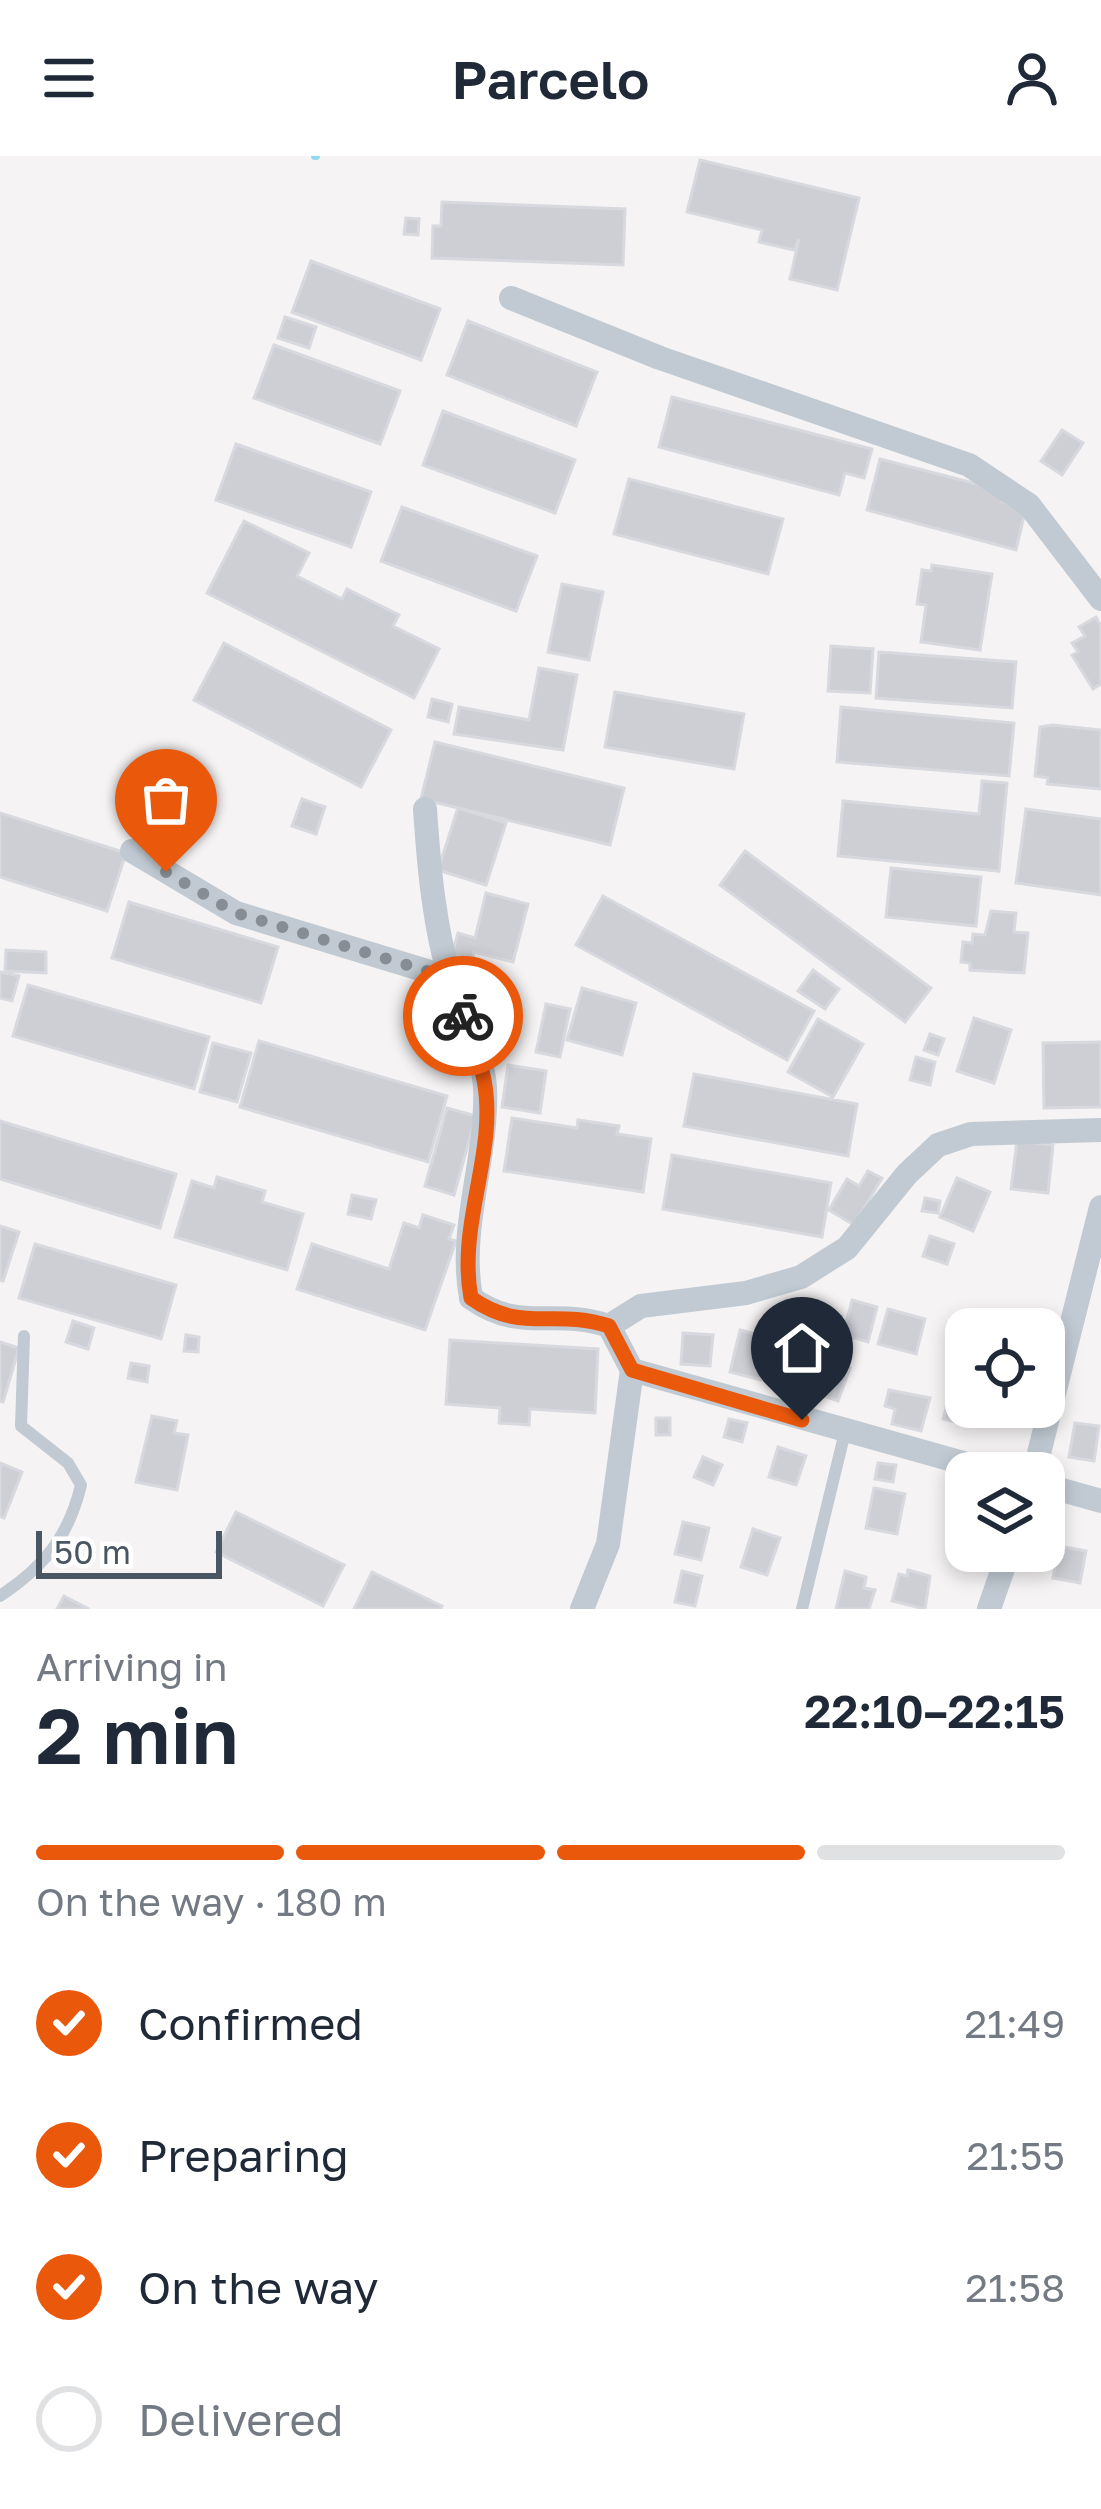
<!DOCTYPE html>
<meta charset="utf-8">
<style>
:root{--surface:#fff;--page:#f2f2f3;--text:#1f2937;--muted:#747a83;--line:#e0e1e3;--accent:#ea580c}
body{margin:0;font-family:"Golos Text",sans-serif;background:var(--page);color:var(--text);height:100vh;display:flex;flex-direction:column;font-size:45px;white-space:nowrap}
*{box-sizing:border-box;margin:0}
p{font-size:39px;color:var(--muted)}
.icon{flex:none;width:66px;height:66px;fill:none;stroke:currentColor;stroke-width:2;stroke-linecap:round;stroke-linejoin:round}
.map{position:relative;height:1453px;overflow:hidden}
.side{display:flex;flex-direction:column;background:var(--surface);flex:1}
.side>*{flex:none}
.buttons{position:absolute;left:945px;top:1152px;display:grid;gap:24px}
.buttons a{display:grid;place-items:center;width:120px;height:120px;border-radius:24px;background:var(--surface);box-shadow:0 6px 18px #0003;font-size:60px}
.scale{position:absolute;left:36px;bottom:30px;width:186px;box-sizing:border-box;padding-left:12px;border:6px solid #4a5661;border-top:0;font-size:33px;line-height:42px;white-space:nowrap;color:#4a5661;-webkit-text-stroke:9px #fff;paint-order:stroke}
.pin{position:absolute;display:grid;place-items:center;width:102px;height:102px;color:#fff;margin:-123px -51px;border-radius:50% 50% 50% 0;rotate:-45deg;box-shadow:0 0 12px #0007}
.pin .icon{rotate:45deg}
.courier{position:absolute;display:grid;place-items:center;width:120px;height:120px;margin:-60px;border:9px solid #ea580c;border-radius:50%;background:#fff;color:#222;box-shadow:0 3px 15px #0007}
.head em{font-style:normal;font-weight:600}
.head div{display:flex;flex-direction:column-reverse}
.head{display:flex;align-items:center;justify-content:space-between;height:204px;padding:0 36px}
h1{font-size:78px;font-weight:600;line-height:90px}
.bar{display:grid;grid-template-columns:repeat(4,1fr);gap:18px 12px;align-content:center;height:144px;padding:0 36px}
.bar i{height:15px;border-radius:9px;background:var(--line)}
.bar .selected{background:var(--accent)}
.bar p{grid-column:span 4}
ol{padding:0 36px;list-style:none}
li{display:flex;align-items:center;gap:36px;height:132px}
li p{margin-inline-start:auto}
li .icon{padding:12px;border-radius:50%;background:var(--accent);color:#fff;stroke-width:4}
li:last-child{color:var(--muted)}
li i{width:66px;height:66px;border:6px solid var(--line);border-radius:50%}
header{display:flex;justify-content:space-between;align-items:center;height:156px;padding:0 36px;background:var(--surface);font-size:54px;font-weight:600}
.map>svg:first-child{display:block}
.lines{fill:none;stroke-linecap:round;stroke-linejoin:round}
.stream{stroke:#90daee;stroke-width:8}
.building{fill:#cdcfd5;stroke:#d7d9de;stroke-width:3}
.service{stroke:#c1cad2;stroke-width:12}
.minor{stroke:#c1cad2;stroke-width:24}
.done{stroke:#868d94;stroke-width:12;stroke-dasharray:0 21.6}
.route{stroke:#ea580c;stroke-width:15}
</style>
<header><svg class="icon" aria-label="menu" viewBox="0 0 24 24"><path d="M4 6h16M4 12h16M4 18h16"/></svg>Parcelo<svg class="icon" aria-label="person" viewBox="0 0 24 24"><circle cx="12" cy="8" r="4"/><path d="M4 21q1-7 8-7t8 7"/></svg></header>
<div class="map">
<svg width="1101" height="1453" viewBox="0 0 1101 1453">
<rect width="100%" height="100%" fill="#f5f3f3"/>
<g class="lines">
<!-- stream -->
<path class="stream" d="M 315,0 L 316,0"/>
</g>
<!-- building -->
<path class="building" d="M 700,4 L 859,42 L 837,134 L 790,123 L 799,83 L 794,94 L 759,86 L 762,74 L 687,56 Z
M 442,46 L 625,53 L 623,109 L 432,102 L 433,70 L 441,70 Z
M 406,62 L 419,63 L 418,79 L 404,78 Z
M 311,105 L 440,153 L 421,204 L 292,156 Z
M 285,161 L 316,171 L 309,192 L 278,182 Z
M 468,165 L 597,216 L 576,270 L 447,219 Z
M 274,189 L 400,235 L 380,288 L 254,242 Z
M 672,241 L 872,293 L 864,322 L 845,317 L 839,339 L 659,291 Z
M 443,255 L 575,304 L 555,357 L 423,309 Z
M 1062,274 L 1083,287 L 1062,319 L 1041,305 Z
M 236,288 L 371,336 L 351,391 L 216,344 Z
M 880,303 L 1005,335 L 1002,346 L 1026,352 L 1016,394 L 867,354 Z
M 629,323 L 783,363 L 768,418 L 614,378 Z
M 402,351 L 537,400 L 516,455 L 381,405 Z
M 244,365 L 309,397 L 297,420 L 342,443 L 347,433 L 399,459 L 393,470 L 439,493 L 414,542 L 207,437 Z
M 932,409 L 992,418 L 980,494 L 921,486 L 926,449 L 917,448 L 922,414 L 931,415 Z
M 562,428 L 603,436 L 589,504 L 548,496 Z
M 1096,461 L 1101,470 L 1101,528 L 1093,533 L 1072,499 L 1078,496 L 1072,487 L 1085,480 L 1079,471 Z
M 224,487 L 391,574 L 361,631 L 194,544 Z
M 831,490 L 873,493 L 870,537 L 828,535 Z
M 879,496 L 1016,506 L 1012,552 L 876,542 Z
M 539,512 L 577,519 L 563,594 L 454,578 L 459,551 L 529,564 Z
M 615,536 L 744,558 L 734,613 L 605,591 Z
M 432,543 L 452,548 L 448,566 L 428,561 Z
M 841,551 L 1014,567 L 1009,620 L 837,606 Z
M 1052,569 L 1101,574 L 1101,633 L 1047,628 L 1048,622 L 1035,620 L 1040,571 Z
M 435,586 L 624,632 L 610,689 L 421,643 Z
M 982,625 L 1007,627 L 999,715 L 838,700 L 843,645 L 979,658 Z
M 302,643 L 325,651 L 316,678 L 292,670 Z
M 458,652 L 506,667 L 486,729 L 438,714 Z
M 1026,653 L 1101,663 L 1101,739 L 1016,727 Z
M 0,657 L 126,697 L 107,755 L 0,721 Z
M 745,695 L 931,832 L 905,866 L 720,729 Z
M 891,712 L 981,721 L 976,770 L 886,761 Z
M 486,737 L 528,748 L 513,806 L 474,796 L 472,805 L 452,799 L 458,777 L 475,782 Z
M 603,740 L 814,855 L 787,904 L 576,789 Z
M 129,746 L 278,791 L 261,847 L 112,802 Z
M 991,755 L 1016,757 L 1014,776 L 1028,777 L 1024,817 L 970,814 L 970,807 L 961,806 L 963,786 L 972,787 L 973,778 L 985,779 Z
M 6,794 L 46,796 L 46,817 L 5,815 Z
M 813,814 L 839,833 L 825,853 L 798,835 Z
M 0,816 L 19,820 L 12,845 L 0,842 Z
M 28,829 L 209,881 L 194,933 L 13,880 Z
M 582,832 L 636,847 L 622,899 L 567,884 Z
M 546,848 L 570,853 L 560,901 L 536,896 Z
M 974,862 L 1011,874 L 994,927 L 957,915 Z
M 818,863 L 863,888 L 833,941 L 788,916 Z
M 930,878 L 944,883 L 938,899 L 924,894 Z
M 259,885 L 447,940 L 428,1006 L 240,951 Z
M 1101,886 L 1101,951 L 1044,952 L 1043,887 Z
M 213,887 L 251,897 L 237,946 L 200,936 Z
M 916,901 L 935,906 L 930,929 L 910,924 Z
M 508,909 L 546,915 L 540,957 L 502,951 Z
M 694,918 L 857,948 L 848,1000 L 684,970 Z
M 447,952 L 476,960 L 454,1039 L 425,1030 Z
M 512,962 L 577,972 L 578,964 L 619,970 L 617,978 L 651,983 L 643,1036 L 504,1015 Z
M 0,965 L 176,1018 L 160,1072 L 0,1023 Z
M 1017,985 L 1053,989 L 1048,1037 L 1011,1033 Z
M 672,999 L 831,1027 L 822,1081 L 663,1053 Z
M 868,1015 L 882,1022 L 854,1069 L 829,1054 L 847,1023 L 859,1030 Z
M 217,1021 L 265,1035 L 262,1046 L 303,1058 L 287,1114 L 175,1081 L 192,1025 L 214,1032 Z
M 957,1022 L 990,1036 L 973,1075 L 940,1061 Z
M 352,1039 L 376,1044 L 371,1063 L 348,1058 Z
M 925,1042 L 940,1045 L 938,1057 L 922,1055 Z
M 423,1059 L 454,1069 L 449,1083 L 456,1085 L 425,1174 L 297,1133 L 312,1088 L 389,1113 L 404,1067 L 419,1072 Z
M 0,1070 L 19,1076 L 3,1125 L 0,1124 Z
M 930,1080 L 954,1088 L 947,1108 L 923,1100 Z
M 35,1088 L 176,1129 L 161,1183 L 19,1142 Z
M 852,1144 L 877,1151 L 868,1186 L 843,1179 Z
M 888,1153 L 925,1163 L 916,1198 L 878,1188 Z
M 821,1156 L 841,1160 L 839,1176 L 819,1172 Z
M 73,1165 L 94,1172 L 88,1193 L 66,1186 Z
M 777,1172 L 794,1175 L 791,1197 L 774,1194 Z
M 740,1174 L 771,1182 L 761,1224 L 730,1216 Z
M 683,1177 L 713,1179 L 710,1210 L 681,1208 Z
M 186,1179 L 199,1181 L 198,1196 L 184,1195 Z
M 450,1184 L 598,1193 L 595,1257 L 530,1253 L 529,1269 L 499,1267 L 500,1252 L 446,1248 Z
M 0,1186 L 19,1192 L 3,1246 L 0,1245 Z
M 826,1202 L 850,1212 L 838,1245 L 814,1236 Z
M 131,1207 L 149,1210 L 147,1226 L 128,1222 Z
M 889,1234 L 930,1242 L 921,1275 L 892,1268 L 895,1253 L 885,1250 Z
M 950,1238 L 966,1242 L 963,1268 L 943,1263 Z
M 980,1251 L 1012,1251 L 1007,1268 L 978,1260 Z
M 152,1260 L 177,1265 L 174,1277 L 188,1279 L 177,1334 L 136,1326 Z
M 656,1262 L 670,1262 L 670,1279 L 656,1279 Z
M 729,1263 L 747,1267 L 742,1286 L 724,1281 Z
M 1075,1267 L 1099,1270 L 1094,1305 L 1069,1301 Z
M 778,1291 L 806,1300 L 796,1329 L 769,1321 Z
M 703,1301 L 722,1309 L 713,1329 L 694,1321 Z
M 0,1307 L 22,1316 L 4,1362 L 0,1360 Z
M 878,1307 L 896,1309 L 893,1326 L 875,1323 Z
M 959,1327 L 966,1329 L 966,1378 L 949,1375 Z
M 874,1332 L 905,1338 L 897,1378 L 866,1372 Z
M 236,1356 L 344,1409 L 323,1450 L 216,1396 Z
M 683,1366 L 709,1372 L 701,1404 L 675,1398 Z
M 753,1373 L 780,1382 L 767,1419 L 741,1411 Z
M 1059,1390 L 1086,1395 L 1080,1427 L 1053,1422 Z
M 908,1414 L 930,1420 L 925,1453 L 892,1445 L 899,1418 L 907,1420 Z
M 682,1415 L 702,1420 L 695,1450 L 675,1446 Z
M 845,1415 L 866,1421 L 864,1432 L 875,1434 L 869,1453 L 836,1453 Z
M 372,1416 L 442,1450 L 440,1453 L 354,1453 Z
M 64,1440 L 89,1453 L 57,1453 Z"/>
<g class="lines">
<!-- service -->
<path class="service" d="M 0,1440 C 44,1411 69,1380 81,1329 L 68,1307 L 21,1270 L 24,1180
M 802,1453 L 845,1276"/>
<!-- minor -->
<path class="minor" d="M 511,142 L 660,202 L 969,309 L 1029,349 L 1101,443
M 425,653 C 429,712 434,770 451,826 C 461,859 483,897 485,931 C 488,1003 458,1071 471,1142 C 522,1178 553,1151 609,1170 L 632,1214 L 608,1388 L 582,1453
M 132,695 L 236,757 L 450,822
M 609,1170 L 641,1150 L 746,1137 L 801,1121 L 847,1092 L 907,1018 L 938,989 L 971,978 L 1101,974
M 632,1214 L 999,1317
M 1034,1317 L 1101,1051
M 1044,1329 L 1101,1345
M 989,1453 L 1009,1395"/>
</g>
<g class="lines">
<!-- done -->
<path class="done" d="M 166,716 L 236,757 L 450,822 L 463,860"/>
<!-- route -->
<path class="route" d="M 463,860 C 470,881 480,903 484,924 C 498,996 457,1066 471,1142 C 522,1178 553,1152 609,1170 L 632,1214 L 802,1264"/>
</g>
</svg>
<div class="buttons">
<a><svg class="icon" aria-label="locate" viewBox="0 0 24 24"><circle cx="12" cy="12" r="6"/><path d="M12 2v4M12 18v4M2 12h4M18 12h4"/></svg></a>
<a><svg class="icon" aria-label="layers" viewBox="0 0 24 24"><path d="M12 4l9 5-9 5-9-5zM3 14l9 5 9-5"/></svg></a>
</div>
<div class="scale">50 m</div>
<div class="pin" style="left:166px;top:716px;background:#ea580c"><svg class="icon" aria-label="bag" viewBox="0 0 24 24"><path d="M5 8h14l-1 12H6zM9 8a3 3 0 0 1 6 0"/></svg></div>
<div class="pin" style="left:802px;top:1264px;background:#1f2937"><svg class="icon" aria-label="home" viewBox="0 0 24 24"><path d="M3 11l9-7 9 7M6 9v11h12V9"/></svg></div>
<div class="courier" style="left:463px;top:860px"><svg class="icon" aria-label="bike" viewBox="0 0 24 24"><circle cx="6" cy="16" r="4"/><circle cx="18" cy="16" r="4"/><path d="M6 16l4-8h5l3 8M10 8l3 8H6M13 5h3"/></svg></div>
</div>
<section class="side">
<div class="head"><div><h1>2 min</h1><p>Arriving in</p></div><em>22:10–22:15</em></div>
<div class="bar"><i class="selected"></i><i class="selected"></i><i class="selected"></i><i></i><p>On the way · 180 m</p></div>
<ol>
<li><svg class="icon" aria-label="check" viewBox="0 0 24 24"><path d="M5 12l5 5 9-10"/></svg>Confirmed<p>21:49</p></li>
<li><svg class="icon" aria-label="check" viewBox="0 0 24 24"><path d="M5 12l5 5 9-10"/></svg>Preparing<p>21:55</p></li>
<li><svg class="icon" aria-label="check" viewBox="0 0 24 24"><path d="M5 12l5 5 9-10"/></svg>On the way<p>21:58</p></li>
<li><i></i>Delivered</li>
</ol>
</section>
